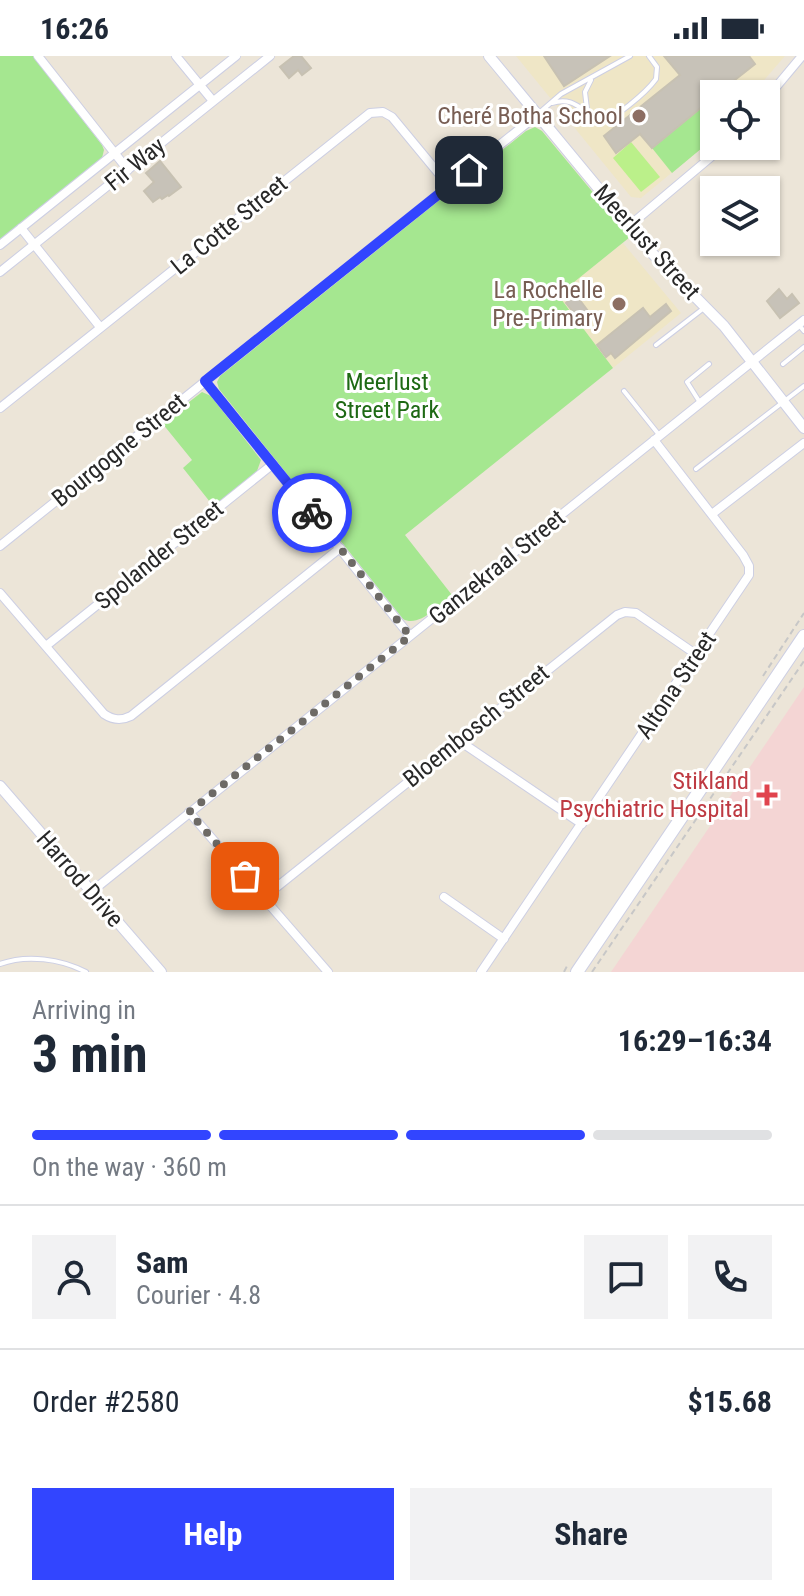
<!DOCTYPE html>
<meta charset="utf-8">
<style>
:root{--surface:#fff;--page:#f2f2f3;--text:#1f2937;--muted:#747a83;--line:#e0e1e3;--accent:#3245ff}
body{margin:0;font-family:"Roboto Condensed",sans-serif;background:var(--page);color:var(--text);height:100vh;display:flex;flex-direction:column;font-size:30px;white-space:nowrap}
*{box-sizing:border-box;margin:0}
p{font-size:26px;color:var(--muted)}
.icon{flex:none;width:44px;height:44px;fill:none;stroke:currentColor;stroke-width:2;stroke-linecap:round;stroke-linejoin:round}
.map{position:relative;height:916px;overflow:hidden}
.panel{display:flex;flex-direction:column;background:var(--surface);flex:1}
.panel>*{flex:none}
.buttons{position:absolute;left:700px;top:24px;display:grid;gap:16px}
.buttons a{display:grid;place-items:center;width:80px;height:80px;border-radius:0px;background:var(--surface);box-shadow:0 2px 6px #0004;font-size:40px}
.pin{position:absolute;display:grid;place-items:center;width:68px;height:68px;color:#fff;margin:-34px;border-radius:16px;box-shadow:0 4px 12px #0006}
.courier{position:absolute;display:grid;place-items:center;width:80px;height:80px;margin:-40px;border:6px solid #3245ff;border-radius:50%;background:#fff;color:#222;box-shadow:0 2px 10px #0007}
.summary em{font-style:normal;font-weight:700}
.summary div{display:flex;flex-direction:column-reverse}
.summary{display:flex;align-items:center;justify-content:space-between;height:136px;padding:0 32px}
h1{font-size:52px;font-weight:700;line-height:60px}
.bar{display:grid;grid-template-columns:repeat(4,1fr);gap:12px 8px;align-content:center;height:96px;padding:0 32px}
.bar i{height:10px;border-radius:6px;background:var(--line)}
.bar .on{background:var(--accent)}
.bar p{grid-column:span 4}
.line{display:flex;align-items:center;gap:20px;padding:0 32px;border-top:2px solid var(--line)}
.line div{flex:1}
.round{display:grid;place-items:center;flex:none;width:84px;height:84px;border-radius:0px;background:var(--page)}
.action{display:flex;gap:16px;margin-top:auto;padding:16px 32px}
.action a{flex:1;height:92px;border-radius:0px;background:var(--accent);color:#fff;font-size:32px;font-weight:700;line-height:92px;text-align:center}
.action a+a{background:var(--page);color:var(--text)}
.status{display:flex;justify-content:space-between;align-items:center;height:56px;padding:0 40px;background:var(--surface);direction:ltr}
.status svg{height:22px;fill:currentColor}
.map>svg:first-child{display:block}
.education{fill:#efe6c6}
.medical{fill:#f4d5d4}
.green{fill:#a5e790}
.pitch{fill:#bbf08a}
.building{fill:#c7c2b8;stroke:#c7c1b2;stroke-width:2}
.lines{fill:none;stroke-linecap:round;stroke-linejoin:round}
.service-casing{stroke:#cdcfe3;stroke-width:6}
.minor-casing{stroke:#cdcfe3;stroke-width:10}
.tertiary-casing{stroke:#cdcfe3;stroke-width:12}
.secondary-casing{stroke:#cdcfe3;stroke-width:14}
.path{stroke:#c7c7c7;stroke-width:2;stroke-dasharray:6 4;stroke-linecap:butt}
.service{stroke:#fff;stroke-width:4}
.minor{stroke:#fff;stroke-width:8}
.tertiary{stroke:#fff;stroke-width:10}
.secondary{stroke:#fff;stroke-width:12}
.done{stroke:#6d6a66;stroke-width:8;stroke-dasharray:0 14.4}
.route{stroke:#3245ff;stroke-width:10}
.education-dot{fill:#8d6e63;stroke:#fff;stroke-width:3}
.health-dot{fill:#e0444e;stroke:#fff;stroke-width:3}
.labels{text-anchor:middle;stroke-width:6;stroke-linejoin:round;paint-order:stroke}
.education-label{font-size:24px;fill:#785e54;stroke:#fff;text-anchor:end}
.street-label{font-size:24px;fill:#282828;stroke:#fff}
.park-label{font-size:24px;fill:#1e6914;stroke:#fff}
.health-label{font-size:24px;fill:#be3a42;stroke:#fff;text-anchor:end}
</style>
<div class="status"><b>16:26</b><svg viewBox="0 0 49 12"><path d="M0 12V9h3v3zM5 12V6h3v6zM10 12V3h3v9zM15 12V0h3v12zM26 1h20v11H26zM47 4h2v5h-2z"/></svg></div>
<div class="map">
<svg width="804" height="916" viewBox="0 0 804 916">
<rect width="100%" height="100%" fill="#ece5d8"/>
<!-- education -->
<path class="education" d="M 516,0 L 785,0 L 752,38 L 714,38 L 714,82 L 641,142 L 631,141 Z
M 623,187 L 681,257 L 613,312 L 557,239 Z"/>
<!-- medical -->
<path class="medical" d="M 804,631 L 804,916 L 611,916 L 658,847 Z"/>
<!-- green -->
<path class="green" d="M 0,0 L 33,0 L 102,89 L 104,94 L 102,102 L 0,184 Z
M 704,49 L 714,62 L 714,82 L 672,117 L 652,92 Z
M 535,71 L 542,75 L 630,181 L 558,239 L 613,312 L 405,479 L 452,539 C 439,549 419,572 403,563 L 219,333 L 217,326 L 220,320 L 526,75 Z
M 202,336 L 211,340 L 261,404 L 257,415 L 214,451 L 183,412 L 192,404 L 162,367 Z"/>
<!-- pitch -->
<path class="pitch" d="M 631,86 L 660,121 L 641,136 L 613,102 Z"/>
<!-- building -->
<path class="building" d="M 294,0 L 301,0 L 311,12 L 302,19 L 298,14 L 289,22 L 280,11 Z
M 544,0 L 610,0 L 564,30 Z
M 664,0 L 749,0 L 755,8 L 717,38 L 714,38 L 714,41 L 652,92 L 640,78 L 616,97 L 604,80 L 680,19 Z
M 160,105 L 181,131 L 169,140 L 168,139 L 162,143 L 160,141 L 153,146 L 144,135 L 154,126 L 146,117 Z
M 779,233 L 787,243 L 792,238 L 799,247 L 780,262 L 767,245 Z
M 576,239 L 588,255 L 578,262 L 566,247 Z
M 666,248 L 671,255 L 615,302 L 611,297 L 606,301 L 597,289 L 643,252 L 650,261 Z"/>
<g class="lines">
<!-- service casing -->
<g class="service-casing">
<path id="service" d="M 552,47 C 574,40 581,55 599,63 C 612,68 648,34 656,23 L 657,11 L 649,0
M 587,53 L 585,36 L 591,24
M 539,57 L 561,38 L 630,0
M 799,269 L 804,275
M 656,289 L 704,252
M 783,308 L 804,291
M 624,335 L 660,380
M 699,345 L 687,326 L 709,308
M 696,413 L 804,330
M 0,908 C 27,898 61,903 86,916"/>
</g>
<!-- minor casing -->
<g class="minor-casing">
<path id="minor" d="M 38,0 L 128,114
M 176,0 L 213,45
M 766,43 L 802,0
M 629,170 L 724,90
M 21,172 L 100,271
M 0,189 L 236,0
M 0,216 L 270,0
M 205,325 L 410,580
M 0,352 L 370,57 L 383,56 L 392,61 L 449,130
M 712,458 L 804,387
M 0,490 L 537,59
M 0,537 L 104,658 C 113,664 121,665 131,660 L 340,492
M 46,590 L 273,408
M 458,684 L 582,768
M 189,756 L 328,916
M 91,836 L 804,264
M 444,841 L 504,883
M 263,842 L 617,559 L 625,556 L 636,557 L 697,599
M 481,916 L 749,519 L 749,510 L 743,499 L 654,384"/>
</g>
<!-- tertiary casing -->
<g class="tertiary-casing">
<path id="tertiary" d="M 489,0 L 651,196 L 724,270 L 804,372
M 0,730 L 161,916"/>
</g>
<!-- secondary casing -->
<g class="secondary-casing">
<path id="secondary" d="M 577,916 L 804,580"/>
</g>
<!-- path -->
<path class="path" d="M 763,620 L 804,557
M 564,916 L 567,910
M 592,916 L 804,605"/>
<!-- service -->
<use href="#service" class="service"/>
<!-- minor -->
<use href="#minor" class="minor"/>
<!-- tertiary -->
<use href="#tertiary" class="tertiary"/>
<!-- secondary -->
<use href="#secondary" class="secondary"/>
</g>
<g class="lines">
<!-- done -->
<path class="done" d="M 245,820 L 189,756 L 410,580 L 312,457"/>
<!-- route -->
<path class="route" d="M 312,457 L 205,325 L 469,114"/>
</g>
<!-- markers -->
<g class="education-dot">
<circle cx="639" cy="60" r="8"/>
<circle cx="619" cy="248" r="8"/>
</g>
<path class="health-dot" d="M763 727h8v8h8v8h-8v8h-8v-8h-8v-8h8z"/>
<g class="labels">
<!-- education labels -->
<g class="education-label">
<text x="623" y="68">Cheré Botha School</text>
<text x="603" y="242">La Rochelle<tspan x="603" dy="28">Pre-Primary</tspan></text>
</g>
<!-- street labels -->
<g class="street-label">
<text transform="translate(135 108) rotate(-39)" y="8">Fir Way</text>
<text transform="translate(229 169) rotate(-39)" y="8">La Cotte Street</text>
<text transform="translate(647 186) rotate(48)" y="8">Meerlust Street</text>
<text transform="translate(119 394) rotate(-39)" y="8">Bourgogne Street</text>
<text transform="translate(159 499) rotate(-39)" y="8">Spolander Street</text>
<text transform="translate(497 511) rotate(-39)" y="8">Ganzekraal Street</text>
<text transform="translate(676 629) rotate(-56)" y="8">Altona Street</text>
<text transform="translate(476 670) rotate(-39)" y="8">Bloembosch Street</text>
<text transform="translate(80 823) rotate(49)" y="8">Harrod Drive</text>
</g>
<!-- park labels -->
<g class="park-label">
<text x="387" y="334">Meerlust<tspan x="387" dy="28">Street Park</tspan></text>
</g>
<!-- health labels -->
<g class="health-label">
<text x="749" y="733">Stikland<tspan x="749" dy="28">Psychiatric Hospital</tspan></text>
</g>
</g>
</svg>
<div class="buttons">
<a><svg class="icon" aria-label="locate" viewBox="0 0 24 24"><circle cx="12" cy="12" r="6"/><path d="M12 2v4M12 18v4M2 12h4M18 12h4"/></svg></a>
<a><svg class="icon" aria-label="layers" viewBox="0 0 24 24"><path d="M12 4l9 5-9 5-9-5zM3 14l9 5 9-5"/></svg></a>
</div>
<div class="pin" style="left:245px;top:820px;background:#ea580c"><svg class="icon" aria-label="bag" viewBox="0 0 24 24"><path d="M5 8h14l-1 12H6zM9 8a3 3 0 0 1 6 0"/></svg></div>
<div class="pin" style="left:469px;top:114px;background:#1f2937"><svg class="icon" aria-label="home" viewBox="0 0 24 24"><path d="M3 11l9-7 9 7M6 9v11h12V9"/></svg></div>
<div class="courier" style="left:312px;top:457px"><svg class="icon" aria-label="bike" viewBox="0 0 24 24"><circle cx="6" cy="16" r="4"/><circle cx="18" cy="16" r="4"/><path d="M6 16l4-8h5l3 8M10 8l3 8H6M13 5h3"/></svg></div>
</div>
<section class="panel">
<div class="summary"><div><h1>3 min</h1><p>Arriving in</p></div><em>16:29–16:34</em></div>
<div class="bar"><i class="on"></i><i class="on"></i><i class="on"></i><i></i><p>On the way · 360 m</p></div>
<div class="line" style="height:144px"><a class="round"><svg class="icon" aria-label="person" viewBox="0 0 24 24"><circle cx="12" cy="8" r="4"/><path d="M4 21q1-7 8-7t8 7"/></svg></a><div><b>Sam</b><p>Courier · 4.8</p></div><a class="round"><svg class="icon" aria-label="chat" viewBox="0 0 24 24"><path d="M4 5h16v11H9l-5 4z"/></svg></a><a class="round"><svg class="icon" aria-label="phone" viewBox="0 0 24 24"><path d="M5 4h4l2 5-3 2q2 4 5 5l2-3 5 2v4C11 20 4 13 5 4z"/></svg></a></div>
<div class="line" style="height:104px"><div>Order #2580</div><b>$15.68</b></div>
<div class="action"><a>Help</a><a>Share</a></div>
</section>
